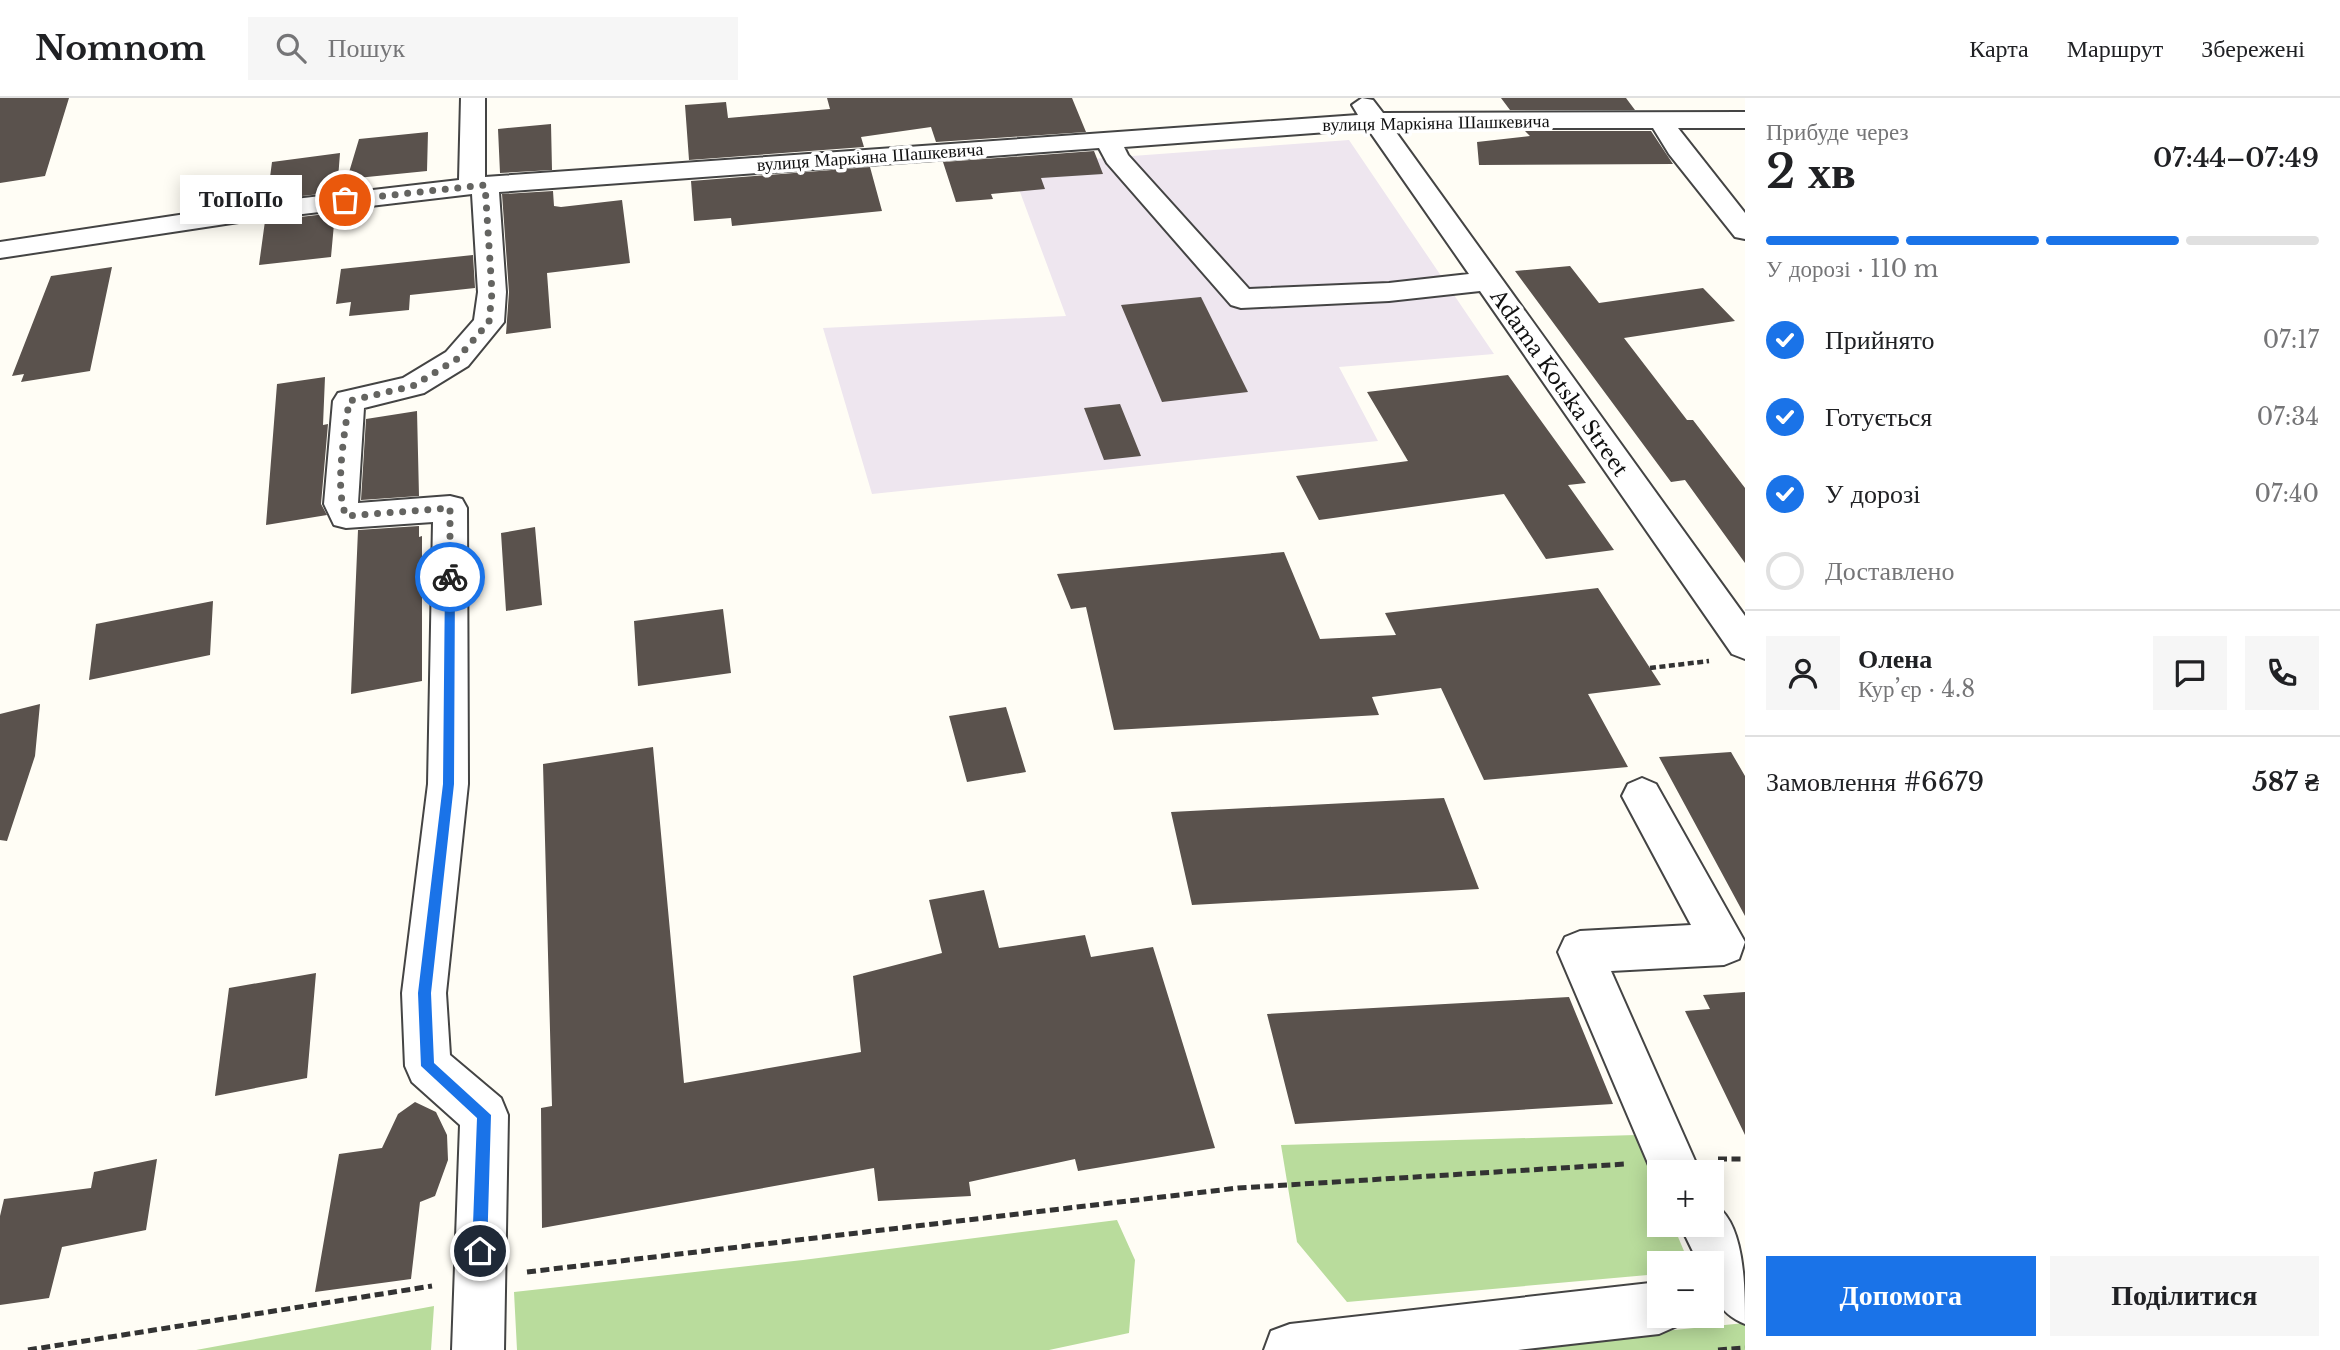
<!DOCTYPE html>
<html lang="uk">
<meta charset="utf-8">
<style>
:root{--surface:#fff;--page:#f6f6f6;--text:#202124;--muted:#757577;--line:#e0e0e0;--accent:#1a73e8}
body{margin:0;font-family:"Libre Baskerville",serif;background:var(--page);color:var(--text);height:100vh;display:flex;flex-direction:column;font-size:26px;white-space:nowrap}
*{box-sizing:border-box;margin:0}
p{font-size:23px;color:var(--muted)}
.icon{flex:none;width:38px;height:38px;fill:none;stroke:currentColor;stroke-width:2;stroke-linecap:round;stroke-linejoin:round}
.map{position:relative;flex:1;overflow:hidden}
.sheet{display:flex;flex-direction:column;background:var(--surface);width:595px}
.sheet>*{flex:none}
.tools{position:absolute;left:1647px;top:1062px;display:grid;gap:14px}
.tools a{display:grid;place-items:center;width:77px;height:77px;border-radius:0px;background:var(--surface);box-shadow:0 4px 18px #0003;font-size:35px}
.pin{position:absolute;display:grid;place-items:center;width:60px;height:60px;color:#fff;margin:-30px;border:4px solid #fff;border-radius:50%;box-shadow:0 2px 7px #0007}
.courier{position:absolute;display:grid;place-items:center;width:70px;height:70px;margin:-35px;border:5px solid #1a73e8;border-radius:50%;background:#fff;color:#222;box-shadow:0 2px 9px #0007}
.bubble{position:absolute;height:49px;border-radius:0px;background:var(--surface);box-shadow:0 4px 18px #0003;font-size:23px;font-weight:600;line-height:49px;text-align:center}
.head em{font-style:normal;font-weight:600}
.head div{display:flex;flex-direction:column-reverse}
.head{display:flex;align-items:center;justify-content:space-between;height:119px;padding:0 21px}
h1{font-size:46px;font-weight:600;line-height:52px}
.bar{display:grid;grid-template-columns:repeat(4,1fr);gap:10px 7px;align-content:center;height:84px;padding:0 21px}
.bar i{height:9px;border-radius:5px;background:var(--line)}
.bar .active{background:var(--accent)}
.bar p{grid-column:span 4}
.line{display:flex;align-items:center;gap:18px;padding:0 21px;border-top:2px solid var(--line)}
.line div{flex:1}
.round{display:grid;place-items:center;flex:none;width:74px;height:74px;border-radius:0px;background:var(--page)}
ol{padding:0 21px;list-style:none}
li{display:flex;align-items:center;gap:21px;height:77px}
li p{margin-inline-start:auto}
li .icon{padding:7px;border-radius:50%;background:var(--accent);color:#fff;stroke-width:4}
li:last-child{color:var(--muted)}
li i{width:38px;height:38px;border:4px solid var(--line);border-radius:50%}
.primary-button{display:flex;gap:14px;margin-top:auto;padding:14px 21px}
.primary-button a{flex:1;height:80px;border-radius:0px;background:var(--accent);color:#fff;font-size:28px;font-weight:600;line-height:80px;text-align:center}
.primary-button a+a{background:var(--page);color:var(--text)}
header{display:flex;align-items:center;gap:42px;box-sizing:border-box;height:98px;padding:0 35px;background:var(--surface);border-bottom:2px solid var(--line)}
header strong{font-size:33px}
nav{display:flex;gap:38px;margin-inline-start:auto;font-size:24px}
.search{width:490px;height:63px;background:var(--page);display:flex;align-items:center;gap:18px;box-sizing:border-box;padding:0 24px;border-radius:0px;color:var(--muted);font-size:26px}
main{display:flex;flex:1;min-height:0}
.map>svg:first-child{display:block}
.industrial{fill:#eee6ef}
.forest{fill:#b9dc9c}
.building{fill:#5a524d}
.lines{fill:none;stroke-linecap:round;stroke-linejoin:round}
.minor-casing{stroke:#444;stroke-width:4}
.path-far1{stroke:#333;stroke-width:4.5;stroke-dasharray:6 3.5;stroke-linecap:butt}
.path{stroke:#333;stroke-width:5;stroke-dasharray:9 4.5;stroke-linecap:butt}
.minor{fill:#fff;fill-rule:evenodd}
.route{fill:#1a73e8}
.done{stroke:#646461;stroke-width:7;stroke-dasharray:0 12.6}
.labels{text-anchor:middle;stroke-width:7;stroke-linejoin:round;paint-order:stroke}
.far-street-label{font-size:18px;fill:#111;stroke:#fff}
.street-label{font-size:21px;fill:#111;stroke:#fff}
</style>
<header>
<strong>Nomnom</strong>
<div class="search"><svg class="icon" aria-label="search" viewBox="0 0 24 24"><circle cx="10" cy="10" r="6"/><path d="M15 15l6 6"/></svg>Пошук</div>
<nav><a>Карта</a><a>Маршрут</a><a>Збережені</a></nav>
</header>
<main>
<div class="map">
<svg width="1745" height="1252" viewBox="0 0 1745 1252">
<rect width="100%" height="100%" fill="#fffdf5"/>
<!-- industrial -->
<path class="industrial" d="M 1349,42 L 1494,256 L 1339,269 L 1378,343 L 872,396 L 823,230 L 1066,218 L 1010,67 Z"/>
<!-- forest -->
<path class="forest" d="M 1636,1037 L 1659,1092 L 1659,1127 L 1673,1127 L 1689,1165 L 1659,1166 L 1659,1176 L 1347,1204 L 1297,1144 L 1281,1047 Z
M 1117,1122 L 1135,1162 L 1129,1235 L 1049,1252 L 517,1252 L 514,1194 L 803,1162 Z
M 434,1208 L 431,1252 L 196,1252 Z
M 1745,1225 L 1745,1252 L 1524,1252 L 1522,1247 Z"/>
<!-- building -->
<path class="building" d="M 0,0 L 69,0 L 45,78 L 0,85 Z
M 827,0 L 1072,0 L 1086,34 L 936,44 L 931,29 L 861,39 L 864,49 L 689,62 L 685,7 L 726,4 L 728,20 L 830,11 Z
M 1501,0 L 1626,0 L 1635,12 L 1510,12 Z
M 551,26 L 552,72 L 500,75 L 498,31 Z
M 1525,33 L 1651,33 L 1673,66 L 1479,67 L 1477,44 L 1530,38 Z
M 428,34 L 427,73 L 347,81 L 359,41 Z
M 1094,53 L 1103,76 L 1041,80 L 1045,91 L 991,96 L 993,101 L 956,104 L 943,64 Z
M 340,55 L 337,94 L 267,102 L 272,64 Z
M 870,69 L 882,113 L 732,128 L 731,120 L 694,123 L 691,83 Z
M 553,93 L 554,108 L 561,109 L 622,102 L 630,165 L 547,175 L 551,230 L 506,236 L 509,194 L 502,96 Z
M 335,115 L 331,159 L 259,167 L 265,123 Z
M 473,157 L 475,190 L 410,197 L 409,212 L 349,218 L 351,204 L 336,206 L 341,171 Z
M 1570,168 L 1599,205 L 1703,190 L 1735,223 L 1624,240 L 1687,322 L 1693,322 L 1745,390 L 1745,465 L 1685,382 L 1671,384 L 1515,173 Z
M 112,169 L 90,273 L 21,284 L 24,276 L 12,278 L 51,178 Z
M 1201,199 L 1248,294 L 1162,304 L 1121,207 Z
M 1508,277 L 1586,385 L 1568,387 L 1614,452 L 1546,461 L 1504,396 L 1319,422 L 1296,378 L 1408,363 L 1367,294 Z
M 325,279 L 323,327 L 328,326 L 321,406 L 327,417 L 266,427 L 277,286 Z
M 1120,306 L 1141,358 L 1104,362 L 1084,310 Z
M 417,313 L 419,398 L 361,402 L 366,321 Z
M 419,428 L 419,439 L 422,438 L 422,583 L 351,596 L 358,432 Z
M 535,429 L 542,507 L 506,513 L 501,435 Z
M 1284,454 L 1320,541 L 1396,537 L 1385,515 L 1598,490 L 1661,587 L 1588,596 L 1628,669 L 1484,682 L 1441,590 L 1372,599 L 1379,617 L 1114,632 L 1086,509 L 1071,511 L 1057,476 Z
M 213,503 L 210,557 L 89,582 L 96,526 Z
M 723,511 L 731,575 L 638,588 L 634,523 Z
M 40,606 L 35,658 L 7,743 L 0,742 L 0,616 Z
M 1006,609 L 1026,674 L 967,684 L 949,618 Z
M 653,649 L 684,985 L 861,954 L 853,878 L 942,855 L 929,802 L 984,792 L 999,850 L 1085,837 L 1091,859 L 1153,849 L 1215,1050 L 1078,1073 L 1075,1061 L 969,1084 L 971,1098 L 878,1103 L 874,1070 L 542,1130 L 541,1010 L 552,1008 L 543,666 Z
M 1731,654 L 1745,678 L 1745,818 L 1659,659 Z
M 1444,700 L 1479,791 L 1192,807 L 1171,714 Z
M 316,875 L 307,980 L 215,998 L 229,890 Z
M 1745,894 L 1745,1037 L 1685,913 L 1710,911 L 1703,897 Z
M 1569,899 L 1613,1006 L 1295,1026 L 1267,916 Z
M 415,1004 L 436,1014 L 447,1037 L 448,1062 L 435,1098 L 420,1104 L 411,1181 L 315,1194 L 339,1056 L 382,1050 L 398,1016 Z
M 157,1061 L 146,1132 L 62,1149 L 49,1200 L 0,1207 L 0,1118 L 4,1101 L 91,1090 L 94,1074 Z"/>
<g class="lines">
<!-- minor casing -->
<g class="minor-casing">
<path id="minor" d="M 461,0 L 485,0 L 485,79 L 1358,17 L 1352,7 L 1362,0 L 1373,2 L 1383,15 L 1745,14 L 1745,30 L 1678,30 L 1745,115 L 1745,141 L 1735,139 L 1669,56 L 1653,30 L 1393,30 L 1745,518 L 1745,561 L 1732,556 L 1480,193 L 1389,203 L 1241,210 L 1231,207 L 1107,65 L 1099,50 L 499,94 L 506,194 L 504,224 L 468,268 L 424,295 L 364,310 L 358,405 L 450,398 L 462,401 L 467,410 L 468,686 L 446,895 L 450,957 L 501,1000 L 508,1017 L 504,1252 L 452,1252 L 460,1027 L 412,984 L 405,968 L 402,895 L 428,686 L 433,424 L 346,430 L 334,427 L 324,406 L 333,303 L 338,295 L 403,280 L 446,254 L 474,222 L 478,194 L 472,96 L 252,122 L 0,160 L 0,144 L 252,106 L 459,82 ZM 1368,31 L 1469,176 L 1389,185 L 1249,191 L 1128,57 L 1124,49 Z
M 1642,680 L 1656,686 L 1745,844 L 1739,861 L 1724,867 L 1611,873 L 1700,1074 L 1659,1074 L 1659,1091 L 1558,854 L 1565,839 L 1580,833 L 1691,827 L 1622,698 L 1628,686 Z
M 1712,1105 C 1745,1122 1745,1189 1745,1226 C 1716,1214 1712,1195 1712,1166 L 1699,1166 L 1680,1127 L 1712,1127 Z
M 1659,1184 L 1659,1218 L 1681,1218 L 1677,1228 L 1659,1236 L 1518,1252 L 1264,1252 L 1271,1233 L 1290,1226 Z"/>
</g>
<!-- path-far1 -->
<path class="path-far1" d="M 1650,570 L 1709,563"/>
<!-- path -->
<path class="path" d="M 1718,1061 L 1745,1061
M 527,1174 L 1238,1090 L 1625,1066
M 28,1252 L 432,1188
M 1718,1252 L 1745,1250"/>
<!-- minor -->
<use href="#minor" class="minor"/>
</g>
<!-- route -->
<path class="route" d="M 450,475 L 455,479 L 454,686 L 431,895 L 434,965 L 491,1017 L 487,1153 L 480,1160 L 472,1153 L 477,1020 L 421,968 L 418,895 L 443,686 L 445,479 Z"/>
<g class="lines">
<!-- done -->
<path class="done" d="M 345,102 L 485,87 L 492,194 L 489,224 L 457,261 L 413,288 L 349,303 C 345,335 334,389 346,418 L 450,410 L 450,479"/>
</g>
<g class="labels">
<!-- far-street labels -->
<g class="far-street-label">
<text transform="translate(1436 25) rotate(-1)" y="6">вулиця Маркіяна Шашкевича</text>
<text transform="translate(870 59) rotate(-4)" y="6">вулиця Маркіяна Шашкевича</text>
</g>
<!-- street labels -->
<g class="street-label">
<text transform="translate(1559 285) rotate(55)" y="7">Adama Kotska Street</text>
</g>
</g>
</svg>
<div class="tools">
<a>+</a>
<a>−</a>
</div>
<div class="pin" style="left:345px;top:102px;background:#ea580c"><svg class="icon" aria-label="bag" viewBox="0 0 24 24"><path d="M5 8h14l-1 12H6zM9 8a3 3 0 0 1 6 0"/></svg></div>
<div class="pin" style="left:480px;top:1153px;background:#1f2937"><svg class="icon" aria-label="home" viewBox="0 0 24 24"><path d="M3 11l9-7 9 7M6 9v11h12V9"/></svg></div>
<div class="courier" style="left:450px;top:479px"><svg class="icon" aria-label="bike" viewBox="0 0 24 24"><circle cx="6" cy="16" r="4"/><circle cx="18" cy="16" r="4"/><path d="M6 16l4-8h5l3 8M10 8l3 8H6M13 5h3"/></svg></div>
<div class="bubble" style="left:180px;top:77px;width:122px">ТоПоПо</div>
</div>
<section class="sheet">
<div class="head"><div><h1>2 хв</h1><p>Прибуде через</p></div><em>07:44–07:49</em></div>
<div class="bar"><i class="active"></i><i class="active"></i><i class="active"></i><i></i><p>У дорозі · 110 m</p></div>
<ol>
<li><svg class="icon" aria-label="check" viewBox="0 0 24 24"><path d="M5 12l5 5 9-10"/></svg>Прийнято<p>07:17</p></li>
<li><svg class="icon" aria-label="check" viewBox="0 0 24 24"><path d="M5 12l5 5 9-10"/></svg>Готується<p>07:34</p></li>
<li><svg class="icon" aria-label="check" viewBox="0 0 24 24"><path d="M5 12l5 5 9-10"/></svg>У дорозі<p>07:40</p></li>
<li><i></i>Доставлено</li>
</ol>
<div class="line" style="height:126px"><a class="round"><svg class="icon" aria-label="person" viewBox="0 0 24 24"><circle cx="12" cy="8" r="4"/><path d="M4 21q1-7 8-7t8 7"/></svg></a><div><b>Олена</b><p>Кур’єр · 4.8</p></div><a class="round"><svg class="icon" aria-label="chat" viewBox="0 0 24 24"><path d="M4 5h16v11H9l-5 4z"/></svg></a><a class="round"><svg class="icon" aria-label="phone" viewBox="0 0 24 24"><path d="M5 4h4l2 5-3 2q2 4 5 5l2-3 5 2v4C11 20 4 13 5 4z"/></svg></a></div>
<div class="line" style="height:91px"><div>Замовлення #6679</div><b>587 ₴</b></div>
<div class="primary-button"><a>Допомога</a><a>Поділитися</a></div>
</section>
</main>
